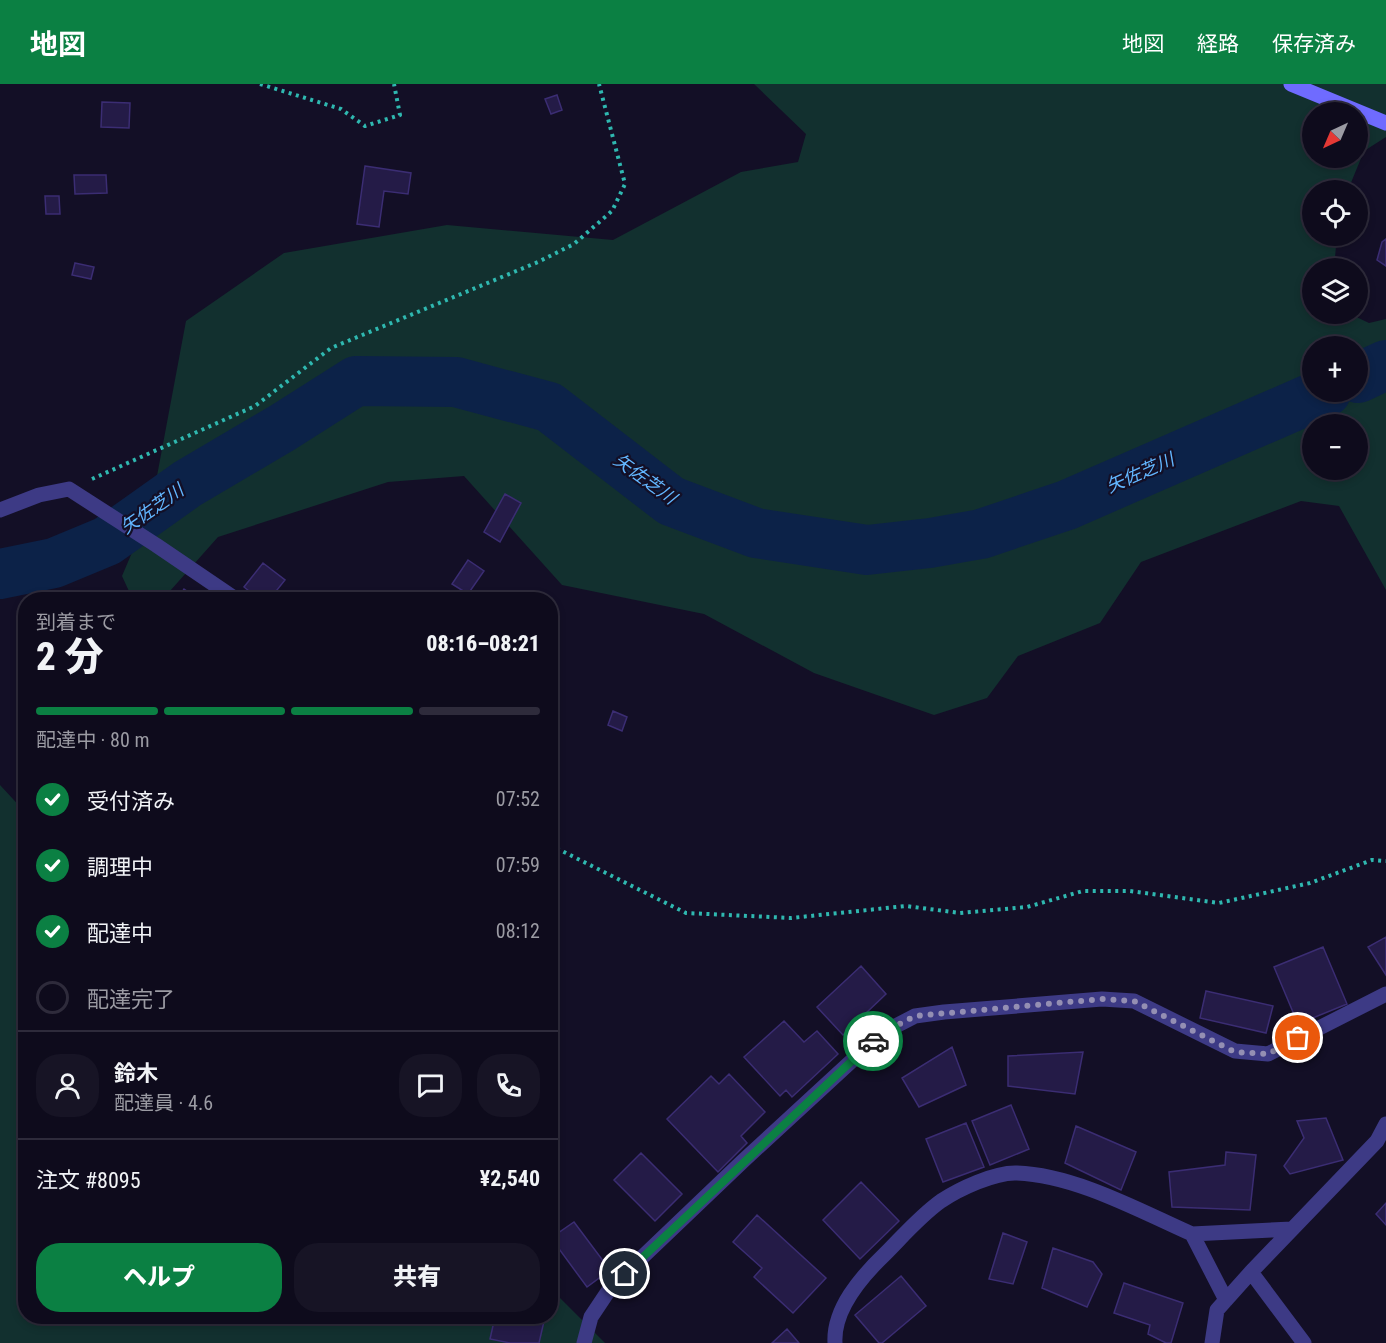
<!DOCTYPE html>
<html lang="ja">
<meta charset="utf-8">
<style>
:root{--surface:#0e0b1c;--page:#171425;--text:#f1f3f6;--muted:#9b9ba3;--line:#2e2b3b;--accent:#0b8043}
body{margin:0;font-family:"Roboto Condensed","Noto Sans JP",sans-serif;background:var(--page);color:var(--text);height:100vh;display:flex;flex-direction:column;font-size:22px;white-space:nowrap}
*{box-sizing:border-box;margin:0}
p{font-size:20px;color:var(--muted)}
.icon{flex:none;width:33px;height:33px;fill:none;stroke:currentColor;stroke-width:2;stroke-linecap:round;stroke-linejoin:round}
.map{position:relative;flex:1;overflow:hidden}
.details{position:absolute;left:18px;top:508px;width:540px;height:732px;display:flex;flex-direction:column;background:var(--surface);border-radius:24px;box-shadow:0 3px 9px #0003,0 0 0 2px var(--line)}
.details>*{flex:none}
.needle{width:39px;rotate:224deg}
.buttons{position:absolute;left:1302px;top:18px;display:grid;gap:12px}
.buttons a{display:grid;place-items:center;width:66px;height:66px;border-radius:50%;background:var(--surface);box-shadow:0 3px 9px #0003,0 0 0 2px var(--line);font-size:30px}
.pin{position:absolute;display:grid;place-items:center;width:51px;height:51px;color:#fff;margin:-26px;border:3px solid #fff;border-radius:50%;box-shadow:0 2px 6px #0007}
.courier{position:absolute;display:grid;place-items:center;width:60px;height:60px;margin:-30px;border:4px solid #0b8043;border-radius:50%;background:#fff;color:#222;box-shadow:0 2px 8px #0007}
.summary em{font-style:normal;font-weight:800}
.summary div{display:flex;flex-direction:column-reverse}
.summary{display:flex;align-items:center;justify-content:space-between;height:102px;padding:0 18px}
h1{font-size:39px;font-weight:800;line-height:45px}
.bar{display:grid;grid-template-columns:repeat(4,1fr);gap:9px 6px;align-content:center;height:72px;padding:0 18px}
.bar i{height:8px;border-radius:4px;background:var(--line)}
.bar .selected{background:var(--accent)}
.bar p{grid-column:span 4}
.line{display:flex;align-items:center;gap:15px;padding:0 18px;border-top:2px solid var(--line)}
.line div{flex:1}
.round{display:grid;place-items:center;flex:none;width:63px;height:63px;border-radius:24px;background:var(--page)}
ol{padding:0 18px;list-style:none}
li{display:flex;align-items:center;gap:18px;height:66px}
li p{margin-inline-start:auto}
li .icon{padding:6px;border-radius:50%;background:var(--accent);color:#fff;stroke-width:4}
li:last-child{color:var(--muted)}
li i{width:33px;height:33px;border:3px solid var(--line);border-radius:50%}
.cta{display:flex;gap:12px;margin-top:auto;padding:12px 18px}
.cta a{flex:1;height:69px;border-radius:24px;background:var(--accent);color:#fff;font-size:24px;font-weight:800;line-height:69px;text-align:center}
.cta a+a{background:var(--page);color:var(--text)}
header{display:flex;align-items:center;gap:36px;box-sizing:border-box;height:84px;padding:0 30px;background:var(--accent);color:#fff}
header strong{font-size:28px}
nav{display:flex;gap:33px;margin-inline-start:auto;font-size:21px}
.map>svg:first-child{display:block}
.green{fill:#12302f;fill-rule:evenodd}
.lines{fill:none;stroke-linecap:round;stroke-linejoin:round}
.river{stroke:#0c2248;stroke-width:50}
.building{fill:#241b47;stroke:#3b2d73;stroke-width:1.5}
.path{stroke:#2fb8b0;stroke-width:4;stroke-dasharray:3 4.5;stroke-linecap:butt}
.street{stroke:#3d3a85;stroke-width:15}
.secondary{stroke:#6f6bff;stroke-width:15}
.done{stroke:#948fb3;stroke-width:6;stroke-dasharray:0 10.8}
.route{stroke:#0b8043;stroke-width:8}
.labels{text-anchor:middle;stroke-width:4.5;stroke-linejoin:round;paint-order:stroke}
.water-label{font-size:18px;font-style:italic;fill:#62b6ff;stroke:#130f26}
</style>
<header>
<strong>地図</strong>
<nav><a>地図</a><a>経路</a><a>保存済み</a></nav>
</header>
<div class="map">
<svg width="1386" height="1259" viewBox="0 0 1386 1259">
<rect width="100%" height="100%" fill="#130f26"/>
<!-- green -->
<path class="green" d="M 754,0 L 1386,0 L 1386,53 L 1364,67 L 1348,106 L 1312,106 L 1312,152 L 1337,152 L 1334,184 L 1312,184 L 1312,230 L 1350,230 L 1369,239 L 1386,235 L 1386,506 L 1339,422 L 1301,417 L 1141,478 L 1100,539 L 1018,572 L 987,614 L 934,631 L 814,589 L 704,530 L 562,501 L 464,392 L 388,398 L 218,453 L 162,516 L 133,516 L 122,492 L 151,424 L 186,237 L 284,169 L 447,141 L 613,156 L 741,88 L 798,78 L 806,50 ZM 1312,28 L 1358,28 L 1358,74 L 1312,74 ZM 1312,262 L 1358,262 L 1358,308 L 1312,308 ZM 1312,340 L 1358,340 L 1358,386 L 1312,386 Z
M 0,701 L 25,728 L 26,1233 L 550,1233 L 551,1205 L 605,1259 L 0,1259 Z"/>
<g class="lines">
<!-- river -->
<path class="river" d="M 1358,294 L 1386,281
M 0,490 L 54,479 L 107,457 L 187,400 L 282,344 L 356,297 L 456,298 L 549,323 L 671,417 L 756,449 L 867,466 L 930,459 L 981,450 L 1067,421 L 1326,308"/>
</g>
<!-- building -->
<path class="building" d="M 557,11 L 562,26 L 551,30 L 545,15 Z
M 102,18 L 130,19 L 129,44 L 101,43 Z
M 365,82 L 411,89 L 408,110 L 384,107 L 379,143 L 357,140 Z
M 74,91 L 106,91 L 107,109 L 75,110 Z
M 45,112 L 59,112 L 60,130 L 46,130 Z
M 1386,155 L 1386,182 L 1377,176 L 1382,158 Z
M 75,179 L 94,183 L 91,195 L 72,191 Z
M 505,410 L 521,419 L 500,458 L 484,448 Z
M 468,476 L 484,487 L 468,510 L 452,500 Z
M 263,479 L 285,496 L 269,516 L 260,516 L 244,503 Z
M 184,505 L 200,516 L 177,516 Z
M 613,627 L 627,633 L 622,647 L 608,641 Z
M 1386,853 L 1386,891 L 1368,863 Z
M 1323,863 L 1347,920 L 1298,940 L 1274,883 Z
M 861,882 L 886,910 L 843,951 L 817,923 Z
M 1206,907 L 1273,922 L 1266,949 L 1200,934 Z
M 784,937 L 804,958 L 817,947 L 838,970 L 792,1013 L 786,1006 L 780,1012 L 744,973 Z
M 952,963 L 966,1001 L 919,1023 L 902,994 Z
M 1083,968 L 1075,1010 L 1008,1002 L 1008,972 Z
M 729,990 L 765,1028 L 741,1052 L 747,1059 L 718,1088 L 667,1035 L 711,992 L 719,1000 Z
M 1011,1021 L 1029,1065 L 990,1081 L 972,1037 Z
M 1326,1034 L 1343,1076 L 1290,1090 L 1284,1082 L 1304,1054 L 1297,1037 Z
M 966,1039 L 984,1083 L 943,1098 L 926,1055 Z
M 1076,1042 L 1136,1068 L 1121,1106 L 1065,1079 Z
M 1226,1068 L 1256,1071 L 1250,1126 L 1172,1123 L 1169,1088 L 1225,1081 Z
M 641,1069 L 682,1110 L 655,1137 L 614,1096 Z
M 861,1098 L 899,1137 L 860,1175 L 823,1136 Z
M 1386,1119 L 1386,1141 L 1376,1130 Z
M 757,1131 L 826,1194 L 793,1229 L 754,1193 L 762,1184 L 733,1158 Z
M 574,1138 L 610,1186 L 587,1203 L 551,1154 Z
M 1003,1149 L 1027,1158 L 1013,1200 L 989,1195 Z
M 1053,1164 L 1093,1178 L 1102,1190 L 1087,1223 L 1042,1204 Z
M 901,1192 L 926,1222 L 882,1259 L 879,1259 L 855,1231 Z
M 1124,1199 L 1183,1219 L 1171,1259 L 1166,1259 L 1148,1250 L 1150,1241 L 1114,1229 Z
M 495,1233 L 545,1233 L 539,1259 L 510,1259 L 490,1255 Z
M 787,1245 L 799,1259 L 772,1259 Z"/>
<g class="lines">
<!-- path -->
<path class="path" d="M 260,0 L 341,25 L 365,42 L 400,31 L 394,0
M 92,395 L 255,322 L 331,264 L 538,178 L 574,160 L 612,127 L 625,100 L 599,0
M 550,761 L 686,829 L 791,834 L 906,822 L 960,829 L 1027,823 L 1083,807 L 1130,807 L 1219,819 L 1310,799 L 1372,776 L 1386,777"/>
<!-- street -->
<path class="street" d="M 0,426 L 39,411 L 69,405 L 156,461 L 237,516
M 1192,1150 L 1292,1145
M 1251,1188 L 1304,1259
M 584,1259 L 591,1233 L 611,1203 L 743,1077 L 882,949 L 915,932 L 944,928 L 1102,915 L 1134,917 L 1235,967 L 1268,970 L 1386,910
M 835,1259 C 833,1225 861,1193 885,1170 C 902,1153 920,1132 941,1117 C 959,1105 995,1088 1017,1089 C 1075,1091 1140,1127 1192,1150 L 1226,1216
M 1212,1259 L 1217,1226 L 1251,1188 L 1377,1057 L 1386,1040"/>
<!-- secondary -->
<path class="secondary" d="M 1291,0 L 1386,39"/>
</g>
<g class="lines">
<!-- done -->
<path class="done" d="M 873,957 L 882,949 L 915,932 L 1102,915 L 1134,917 L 1235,968 L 1268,970 L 1298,954"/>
<!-- route -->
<path class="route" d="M 625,1190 L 873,957"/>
</g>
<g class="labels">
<!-- water labels -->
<g class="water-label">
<text transform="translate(1140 389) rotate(-24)" y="6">矢佐芝川</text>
<text transform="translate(645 395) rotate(36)" y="6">矢佐芝川</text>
<text transform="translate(152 425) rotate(-35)" y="6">矢佐芝川</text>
</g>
</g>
</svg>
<div class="buttons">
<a><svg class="needle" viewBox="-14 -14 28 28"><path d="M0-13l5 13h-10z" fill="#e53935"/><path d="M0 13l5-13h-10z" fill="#9b9ba3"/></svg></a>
<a><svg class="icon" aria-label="locate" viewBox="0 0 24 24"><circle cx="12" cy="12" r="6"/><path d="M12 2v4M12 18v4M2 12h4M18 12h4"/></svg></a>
<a><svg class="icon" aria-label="layers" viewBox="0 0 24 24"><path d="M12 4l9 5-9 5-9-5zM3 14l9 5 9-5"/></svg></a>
<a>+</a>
<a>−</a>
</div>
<div class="pin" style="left:1298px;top:954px;background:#ea580c"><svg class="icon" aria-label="bag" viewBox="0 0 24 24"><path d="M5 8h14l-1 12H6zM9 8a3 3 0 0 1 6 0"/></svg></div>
<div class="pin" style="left:625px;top:1190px;background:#1f2937"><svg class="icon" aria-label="home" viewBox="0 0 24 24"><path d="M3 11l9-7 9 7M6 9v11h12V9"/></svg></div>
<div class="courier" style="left:873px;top:957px"><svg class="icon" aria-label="car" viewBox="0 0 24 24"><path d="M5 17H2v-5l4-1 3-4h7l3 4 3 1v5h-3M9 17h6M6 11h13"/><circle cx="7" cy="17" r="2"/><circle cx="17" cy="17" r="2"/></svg></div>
<section class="details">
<div class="summary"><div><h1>2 分</h1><p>到着まで</p></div><em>08:16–08:21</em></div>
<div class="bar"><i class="selected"></i><i class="selected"></i><i class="selected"></i><i></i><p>配達中 · 80 m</p></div>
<ol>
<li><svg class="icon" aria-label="check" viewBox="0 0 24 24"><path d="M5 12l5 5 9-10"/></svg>受付済み<p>07:52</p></li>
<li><svg class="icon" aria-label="check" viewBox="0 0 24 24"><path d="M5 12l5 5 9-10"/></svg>調理中<p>07:59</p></li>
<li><svg class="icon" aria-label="check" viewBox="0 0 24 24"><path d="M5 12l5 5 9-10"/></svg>配達中<p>08:12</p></li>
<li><i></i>配達完了</li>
</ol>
<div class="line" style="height:108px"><a class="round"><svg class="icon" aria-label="person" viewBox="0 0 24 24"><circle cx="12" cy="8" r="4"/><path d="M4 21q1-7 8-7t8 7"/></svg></a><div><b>鈴木</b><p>配達員 · 4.6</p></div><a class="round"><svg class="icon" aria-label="chat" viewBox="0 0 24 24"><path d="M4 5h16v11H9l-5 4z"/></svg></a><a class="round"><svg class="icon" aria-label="phone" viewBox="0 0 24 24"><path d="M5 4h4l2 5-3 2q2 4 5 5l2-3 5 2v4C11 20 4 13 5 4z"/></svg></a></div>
<div class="line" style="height:78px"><div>注文 #8095</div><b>¥2,540</b></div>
<div class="cta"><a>ヘルプ</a><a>共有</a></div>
</section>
</div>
